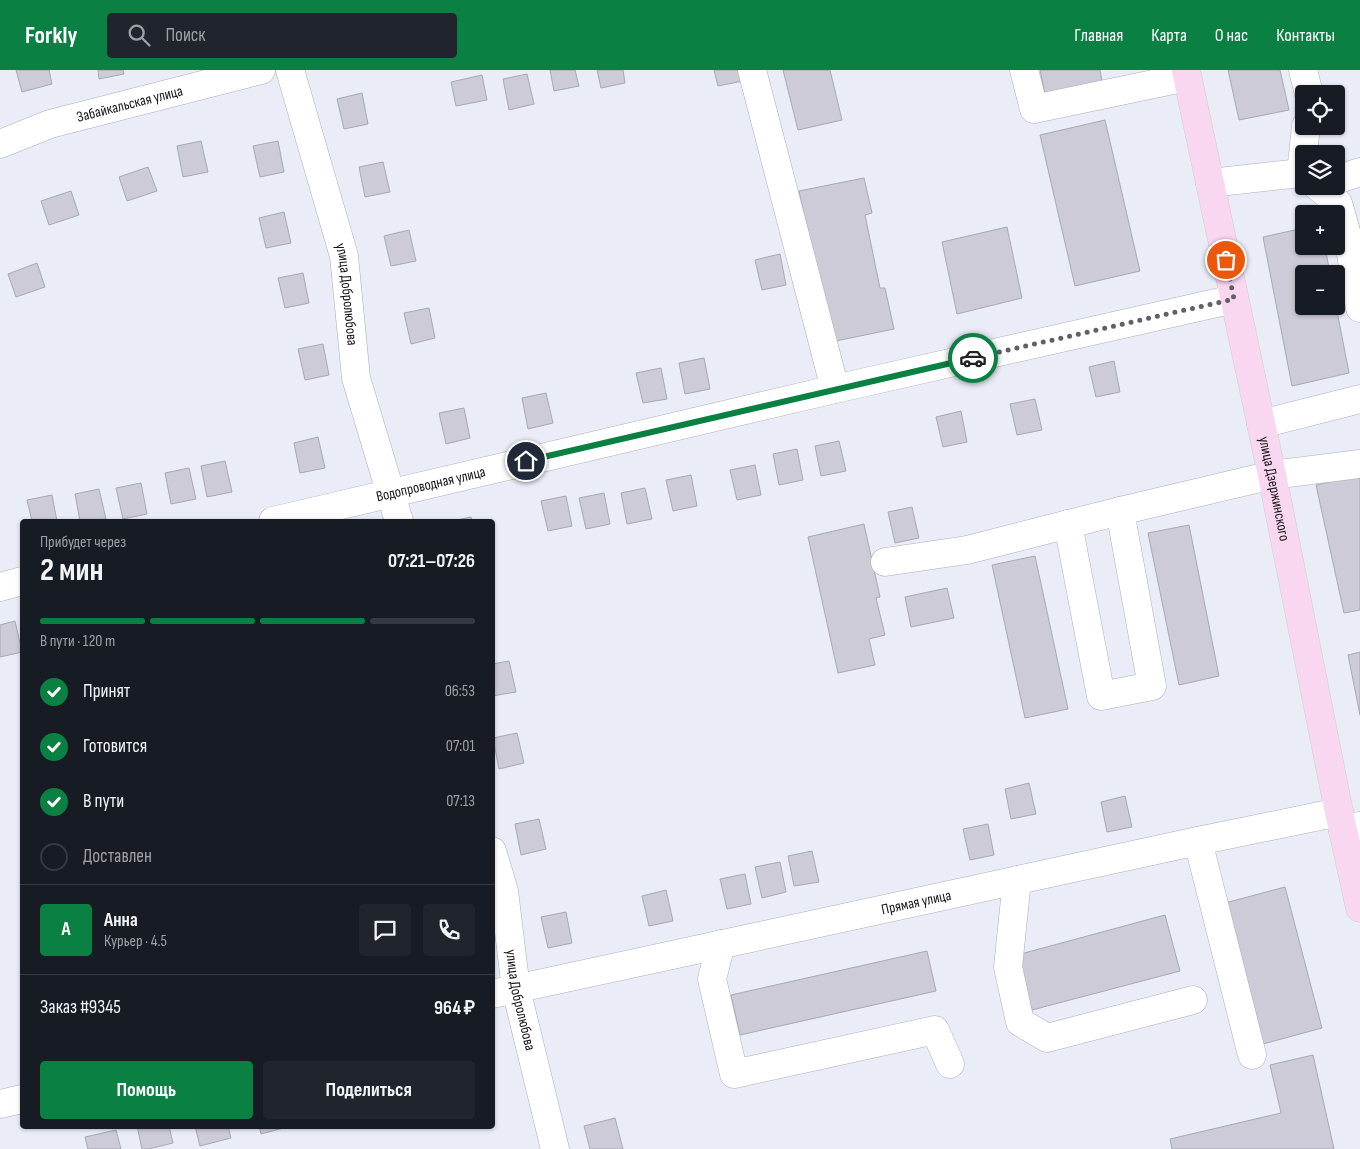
<!DOCTYPE html>
<html lang="ru">
<meta charset="utf-8">
<style>
:root{--surface:#171b24;--page:#20242c;--text:#f1f3f6;--muted:#9ea1a6;--line:#363941;--accent:#0b8043}
body{margin:0;font-family:"Sofia Sans Condensed",sans-serif;background:var(--page);color:var(--text);height:100vh;display:flex;flex-direction:column;font-size:19px;white-space:nowrap}
*{box-sizing:border-box;margin:0}
p{font-size:16px;color:var(--muted)}
.icon{flex:none;width:28px;height:28px;fill:none;stroke:currentColor;stroke-width:2;stroke-linecap:round;stroke-linejoin:round}
.map{position:relative;flex:1;overflow:hidden}
.drawer{position:absolute;left:20px;top:449px;width:475px;height:610px;display:flex;flex-direction:column;background:var(--surface);border-radius:5px;box-shadow:0 1px 4px #0004}
.drawer>*{flex:none}
.tools{position:absolute;left:1295px;top:15px;display:grid;gap:10px}
.tools a{display:grid;place-items:center;width:50px;height:50px;border-radius:5px;background:var(--surface);box-shadow:0 1px 4px #0004;font-size:25px}
.pin{position:absolute;display:grid;place-items:center;width:42px;height:42px;color:#fff;margin:-21px;border:2px solid #fff;border-radius:50%;box-shadow:0 1px 5px #0007}
.courier{position:absolute;display:grid;place-items:center;width:50px;height:50px;margin:-25px;border:4px solid #0b8043;border-radius:50%;background:#fff;color:#222;box-shadow:0 1px 6px #0007}
.overview em{font-style:normal;font-weight:700}
.overview div{display:flex;flex-direction:column-reverse}
.overview{display:flex;align-items:center;justify-content:space-between;height:85px;padding:0 20px}
h1{font-size:32px;font-weight:700;line-height:38px}
.bar{display:grid;grid-template-columns:repeat(4,1fr);gap:8px 5px;align-content:center;height:60px;padding:0 20px}
.bar i{height:6px;border-radius:4px;background:var(--line)}
.bar .active{background:var(--accent)}
.bar p{grid-column:span 4}
.line{display:flex;align-items:center;gap:12px;padding:0 20px;border-top:1px solid var(--line)}
.line div{flex:1}
.round{display:grid;place-items:center;flex:none;width:52px;height:52px;border-radius:5px;background:var(--page)}
ol{padding:0 20px;list-style:none}
li{display:flex;align-items:center;gap:15px;height:55px}
li p{margin-inline-start:auto}
li .icon{padding:5px;border-radius:50%;background:var(--accent);color:#fff;stroke-width:4}
li:last-child{color:var(--muted)}
li i{width:28px;height:28px;border:2px solid var(--line);border-radius:50%}
.button{display:flex;gap:10px;margin-top:auto;padding:10px 20px}
.button a{flex:1;height:58px;border-radius:5px;background:var(--accent);color:#fff;font-size:20px;font-weight:700;line-height:58px;text-align:center}
.button a+a{background:var(--page);color:var(--text)}
header{display:flex;align-items:center;gap:30px;box-sizing:border-box;height:70px;padding:0 25px;background:var(--accent);color:#fff}
header strong{font-size:24px}
nav{display:flex;gap:28px;margin-inline-start:auto;font-size:18px}
.search{width:350px;height:45px;background:var(--page);display:flex;align-items:center;gap:12px;box-sizing:border-box;padding:0 18px;border-radius:5px;color:var(--muted);font-size:19px}
.map>svg:first-child{display:block}
.building{fill:#cccbd7;stroke:#a8a8b3}
.lines{fill:none;stroke-linecap:round;stroke-linejoin:round}
.minor-casing{stroke:#acaeba;stroke-width:29}
.major-casing{stroke:#ccc;stroke-width:29}
.minor{stroke:#fff;stroke-width:28}
.major{stroke:#fad7f1;stroke-width:28}
.done{stroke:#606067;stroke-width:5;stroke-dasharray:0 9}
.route{stroke:#0b8043;stroke-width:6}
.labels{text-anchor:middle;stroke-width:4.5;stroke-linejoin:round;paint-order:stroke}
.street-label{font-size:15px;fill:#151519;stroke:#fff}
</style>
<header>
<strong>Forkly</strong>
<div class="search"><svg class="icon" aria-label="search" viewBox="0 0 24 24"><circle cx="10" cy="10" r="6"/><path d="M15 15l6 6"/></svg>Поиск</div>
<nav><a>Главная</a><a>Карта</a><a>О нас</a><a>Контакты</a></nav>
</header>
<div class="map">
<svg width="1360" height="1079" viewBox="0 0 1360 1079">
<rect width="100%" height="100%" fill="#eaecf8"/>
<!-- building -->
<path class="building" d="M 16,0 L 49,0 L 52,14 L 22,22 Z
M 98,0 L 123,0 L 124,4 L 99,9 Z
M 550,0 L 575,0 L 579,16 L 554,21 Z
M 597,0 L 623,0 L 625,13 L 601,18 Z
M 714,0 L 740,0 L 743,11 L 718,16 Z
M 783,0 L 830,0 L 842,50 L 798,60 Z
M 1040,0 L 1100,0 L 1102,11 L 1045,24 Z
M 1228,0 L 1280,0 L 1289,40 L 1239,50 Z
M 527,4 L 534,34 L 509,40 L 503,9 Z
M 482,5 L 487,30 L 456,36 L 451,12 Z
M 362,23 L 368,54 L 344,59 L 337,29 Z
M 1105,50 L 1140,201 L 1075,216 L 1040,65 Z
M 201,71 L 208,102 L 183,107 L 177,76 Z
M 278,71 L 284,102 L 260,107 L 253,76 Z
M 383,92 L 390,122 L 365,127 L 359,97 Z
M 148,97 L 157,121 L 127,131 L 119,107 Z
M 864,108 L 872,143 L 865,145 L 880,218 L 885,218 L 894,259 L 831,272 L 799,121 Z
M 71,121 L 79,145 L 49,155 L 41,131 Z
M 284,142 L 291,173 L 266,178 L 259,148 Z
M 1007,157 L 1022,228 L 957,244 L 942,172 Z
M 1304,158 L 1304,176 L 1325,176 L 1330,204 L 1304,204 L 1304,236 L 1336,236 L 1349,303 L 1292,316 L 1263,167 Z
M 409,160 L 416,191 L 391,196 L 384,166 Z
M 780,184 L 786,215 L 762,220 L 755,190 Z
M 37,193 L 45,217 L 16,227 L 8,204 Z
M 303,203 L 309,233 L 285,238 L 278,208 Z
M 429,238 L 435,268 L 411,274 L 404,243 Z
M 323,274 L 329,305 L 305,310 L 298,279 Z
M 704,288 L 710,319 L 685,324 L 679,293 Z
M 1114,291 L 1120,322 L 1096,327 L 1089,297 Z
M 661,298 L 667,329 L 643,333 L 636,303 Z
M 546,323 L 553,353 L 528,359 L 522,328 Z
M 1035,329 L 1042,360 L 1017,365 L 1010,334 Z
M 464,338 L 470,368 L 446,374 L 439,343 Z
M 961,341 L 967,372 L 943,377 L 936,347 Z
M 318,367 L 325,398 L 300,403 L 294,373 Z
M 839,371 L 846,401 L 821,406 L 815,376 Z
M 797,379 L 803,410 L 779,415 L 773,384 Z
M 225,391 L 232,422 L 207,427 L 201,396 Z
M 755,395 L 761,425 L 737,430 L 730,400 Z
M 189,398 L 196,429 L 171,434 L 165,403 Z
M 691,405 L 697,436 L 673,441 L 666,410 Z
M 1360,405 L 1360,540 L 1344,543 L 1316,415 Z
M 141,413 L 147,444 L 123,449 L 116,418 Z
M 645,418 L 652,449 L 627,454 L 621,423 Z
M 99,419 L 106,449 L 80,451 L 75,424 Z
M 604,423 L 610,454 L 586,459 L 579,428 Z
M 52,425 L 57,451 L 32,451 L 27,430 Z
M 566,426 L 572,456 L 548,461 L 541,431 Z
M 912,437 L 919,468 L 895,473 L 888,442 Z
M 471,447 L 472,451 L 452,451 Z
M 864,454 L 880,527 L 876,528 L 885,565 L 869,569 L 875,595 L 838,603 L 808,467 Z
M 1189,455 L 1219,606 L 1179,615 L 1148,463 Z
M 1035,486 L 1068,639 L 1025,648 L 992,495 Z
M 947,518 L 954,548 L 911,557 L 905,527 Z
M 15,551 L 22,582 L 0,587 L 0,555 Z
M 1360,582 L 1360,645 L 1348,585 Z
M 509,591 L 516,622 L 492,626 L 492,594 Z
M 517,663 L 524,693 L 499,699 L 493,668 Z
M 1029,713 L 1036,744 L 1011,749 L 1005,719 Z
M 1125,726 L 1132,757 L 1107,762 L 1101,732 Z
M 539,749 L 546,779 L 521,785 L 515,754 Z
M 988,754 L 994,785 L 970,790 L 963,759 Z
M 812,781 L 819,812 L 794,816 L 788,786 Z
M 780,792 L 786,822 L 762,828 L 755,797 Z
M 745,804 L 751,834 L 727,839 L 720,809 Z
M 1285,817 L 1322,958 L 1263,974 L 1225,833 Z
M 666,820 L 673,851 L 649,856 L 642,826 Z
M 566,842 L 572,873 L 548,878 L 541,847 Z
M 1165,845 L 1180,901 L 1032,940 L 1017,885 Z
M 927,881 L 936,921 L 740,965 L 731,925 Z
M 1313,985 L 1334,1079 L 1172,1079 L 1170,1069 L 1281,1043 L 1270,995 Z
M 615,1048 L 623,1079 L 590,1079 L 584,1056 Z
M 137,1056 L 169,1056 L 173,1073 L 149,1079 L 142,1079 Z
M 195,1056 L 228,1056 L 231,1068 L 200,1076 Z
M 259,1056 L 291,1056 L 261,1064 Z
M 116,1060 L 121,1079 L 88,1079 L 85,1067 Z"/>
<g class="lines">
<!-- minor casing -->
<g class="minor-casing">
<g id="minor">
<path id="s1" d="M 290,0 L 344,186 L 356,308 L 399,451"/>
<path d="M 752,0 L 835,319"/>
<path d="M 1024,0 L 1034,39 L 1187,7"/>
<path d="M 1303,0 L 1309,24"/>
<path id="s2" d="M 0,74 L 50,54 L 261,0"/>
<path d="M 1301,103 L 1306,56"/>
<path d="M 1336,110 L 1360,102"/>
<path d="M 1210,113 L 1301,103 L 1304,105"/>
<path d="M 1317,116 L 1338,133 L 1349,172 L 1360,238"/>
<path d="M 1261,354 L 1360,329"/>
<path id="s3" d="M 273,451 L 835,319 L 1234,229"/>
<path d="M 1068,454 L 1101,626 L 1152,616 L 1120,441"/>
<path d="M 885,492 L 967,480 L 1120,441 L 1272,405 L 1360,394"/>
<path d="M 0,517 L 22,511"/>
<path d="M 1343,760 L 1360,756"/>
<path d="M 1198,771 L 1252,985"/>
<path id="s4" d="M 492,781 L 504,821 L 516,919 L 555,1079"/>
<path d="M 1017,810 L 1008,897 L 1020,952 L 1047,968 L 1193,930"/>
<path d="M 721,874 L 712,909 L 734,1004 L 935,960 L 950,994"/>
<path id="s5" d="M 492,924 L 1198,771 L 1339,742"/>
<path d="M 0,1034 L 22,1029"/>
</g>
</g>
<!-- major casing -->
<g class="major-casing">
<g id="major">
<path id="s6" d="M 1186,0 L 1272,405 L 1339,742 L 1360,838"/>
</g>
</g>
<!-- minor -->
<use href="#minor" class="minor"/>
<!-- major -->
<use href="#major" class="major"/>
</g>
<g class="lines">
<!-- done -->
<path class="done" d="M 973,288 L 1234,229 L 1226,190"/>
<!-- route -->
<path class="route" d="M 526,391 L 973,288"/>
</g>
<g class="labels">
<!-- street labels -->
<g class="street-label">
<text dy="5" stroke="none"><textPath href="#s2" startOffset="136">Забайкальская улица</textPath></text>
<text dy="5" stroke="none"><textPath href="#s1" startOffset="232">улица Добролюбова</textPath></text>
<text dy="5" stroke="none"><textPath href="#s3" startOffset="162">Водопроводная улица</textPath></text>
<text dy="5" stroke="none"><textPath href="#s6" startOffset="428">улица Дзержинского</textPath></text>
<text dy="5" stroke="none"><textPath href="#s5" startOffset="434">Прямая улица</textPath></text>
<text dy="5" stroke="none"><textPath href="#s4" startOffset="152">улица Добролюбова</textPath></text>
</g>
</g>
</svg>
<div class="tools">
<a><svg class="icon" aria-label="locate" viewBox="0 0 24 24"><circle cx="12" cy="12" r="6"/><path d="M12 2v4M12 18v4M2 12h4M18 12h4"/></svg></a>
<a><svg class="icon" aria-label="layers" viewBox="0 0 24 24"><path d="M12 4l9 5-9 5-9-5zM3 14l9 5 9-5"/></svg></a>
<a>+</a>
<a>−</a>
</div>
<div class="pin" style="left:1226px;top:190px;background:#ea580c"><svg class="icon" aria-label="bag" viewBox="0 0 24 24"><path d="M5 8h14l-1 12H6zM9 8a3 3 0 0 1 6 0"/></svg></div>
<div class="pin" style="left:526px;top:391px;background:#1f2937"><svg class="icon" aria-label="home" viewBox="0 0 24 24"><path d="M3 11l9-7 9 7M6 9v11h12V9"/></svg></div>
<div class="courier" style="left:973px;top:288px"><svg class="icon" aria-label="car" viewBox="0 0 24 24"><path d="M5 17H2v-5l4-1 3-4h7l3 4 3 1v5h-3M9 17h6M6 11h13"/><circle cx="7" cy="17" r="2"/><circle cx="17" cy="17" r="2"/></svg></div>
<section class="drawer">
<div class="overview"><div><h1>2 мин</h1><p>Прибудет через</p></div><em>07:21–07:26</em></div>
<div class="bar"><i class="active"></i><i class="active"></i><i class="active"></i><i></i><p>В пути · 120 m</p></div>
<ol>
<li><svg class="icon" aria-label="check" viewBox="0 0 24 24"><path d="M5 12l5 5 9-10"/></svg>Принят<p>06:53</p></li>
<li><svg class="icon" aria-label="check" viewBox="0 0 24 24"><path d="M5 12l5 5 9-10"/></svg>Готовится<p>07:01</p></li>
<li><svg class="icon" aria-label="check" viewBox="0 0 24 24"><path d="M5 12l5 5 9-10"/></svg>В пути<p>07:13</p></li>
<li><i></i>Доставлен</li>
</ol>
<div class="line" style="height:90px"><b class="round" style="background:var(--accent);color:#fff">А</b><div><b>Анна</b><p>Курьер · 4.5</p></div><a class="round"><svg class="icon" aria-label="chat" viewBox="0 0 24 24"><path d="M4 5h16v11H9l-5 4z"/></svg></a><a class="round"><svg class="icon" aria-label="phone" viewBox="0 0 24 24"><path d="M5 4h4l2 5-3 2q2 4 5 5l2-3 5 2v4C11 20 4 13 5 4z"/></svg></a></div>
<div class="line" style="height:65px"><div>Заказ #9345</div><b>964 ₽</b></div>
<div class="button"><a>Помощь</a><a>Поделиться</a></div>
</section>
</div>
